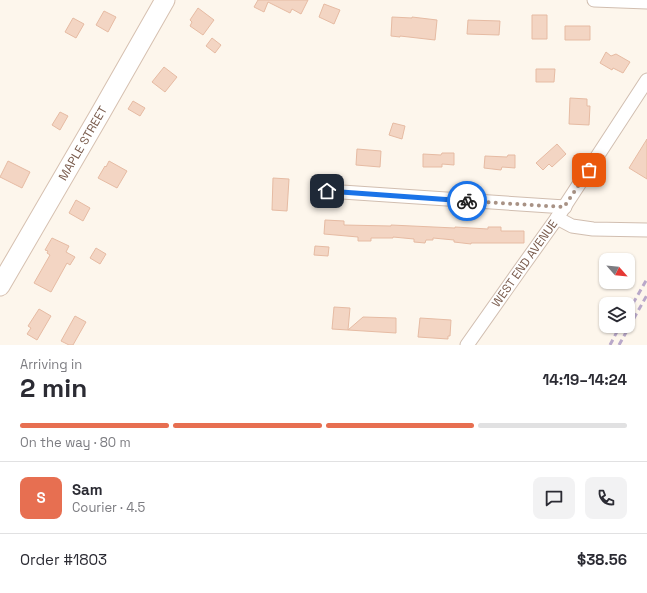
<!DOCTYPE html>
<meta charset="utf-8">
<style>
:root{--surface:#fff;--page:#f2f2f3;--text:#2b2b33;--muted:#7c7c81;--line:#e1e1e2;--accent:#e76f51}
body{margin:0;font-family:"Space Grotesk",sans-serif;background:var(--page);color:var(--text);height:100vh;display:flex;flex-direction:column;font-size:15px;white-space:nowrap}
*{box-sizing:border-box;margin:0}
p{font-size:13px;color:var(--muted)}
.icon{flex:none;width:22px;height:22px;fill:none;stroke:currentColor;stroke-width:2;stroke-linecap:round;stroke-linejoin:round}
.map{position:relative;height:345px;overflow:hidden}
.drawer{display:flex;flex-direction:column;background:var(--surface);flex:1}
.drawer>*{flex:none}
.needle{width:26px;rotate:117deg}
.controls{position:absolute;left:599px;top:253px;display:grid;gap:8px}
.controls a{display:grid;place-items:center;width:36px;height:36px;border-radius:8px;background:var(--surface);box-shadow:0 1px 3px #0004;font-size:20px}
.pin{position:absolute;display:grid;place-items:center;width:34px;height:34px;color:#fff;margin:-17px;border-radius:8px;box-shadow:0 2px 6px #0006}
.courier{position:absolute;display:grid;place-items:center;width:40px;height:40px;margin:-20px;border:3px solid #1a73e8;border-radius:50%;background:#fff;color:#222;box-shadow:0 1px 5px #0007}
.overview em{font-style:normal;font-weight:700}
.overview div{display:flex;flex-direction:column-reverse}
.overview{display:flex;align-items:center;justify-content:space-between;height:68px;padding:0 20px}
h1{font-size:26px;font-weight:700;line-height:30px}
.bar{display:grid;grid-template-columns:repeat(4,1fr);gap:6px 4px;align-content:center;height:48px;padding:0 20px}
.bar i{height:5px;border-radius:3px;background:var(--line)}
.bar .on{background:var(--accent)}
.bar p{grid-column:span 4}
.line{display:flex;align-items:center;gap:10px;padding:0 20px;border-top:1px solid var(--line)}
.line div{flex:1}
.round{display:grid;place-items:center;flex:none;width:42px;height:42px;border-radius:8px;background:var(--page)}
.map>svg:first-child{display:block}
.building{fill:#f3d5c3;stroke:#e6bba3}
.lines{fill:none;stroke-linecap:round;stroke-linejoin:round}
.street-casing{stroke:#d1beb0;stroke-width:15}
.secondary-casing{stroke:#d6c0b0;stroke-width:21}
.street{stroke:#fff;stroke-width:13}
.secondary{stroke:#fff;stroke-width:19}
.rail{stroke:#b9a8c9;stroke-width:3;stroke-dasharray:6 4;stroke-linecap:butt}
.done{stroke:#a89285;stroke-width:4;stroke-dasharray:0 7.2}
.route{stroke:#1a73e8;stroke-width:5}
.labels{text-anchor:middle;stroke-width:3.5;stroke-linejoin:round;paint-order:stroke}
.street-label{font-size:12px;fill:#7a5c4d;stroke:#fffaf3}
</style>
<div class="map">
<svg width="647" height="345" viewBox="0 0 647 345">
<rect width="100%" height="100%" fill="#fdf6ec"/>
<!-- building -->
<path class="building" d="M 258,0 L 308,0 L 301,14 L 292,9 L 290,13 L 268,2 L 264,12 L 254,7 Z
M 324,4 L 340,10 L 334,24 L 319,17 Z
M 198,8 L 214,20 L 203,35 L 190,26 L 192,22 L 190,20 Z
M 104,11 L 116,17 L 108,32 L 96,25 Z
M 532,15 L 547,15 L 547,39 L 532,39 Z
M 392,17 L 412,18 L 412,17 L 437,20 L 435,40 L 400,36 L 400,37 L 391,36 Z
M 73,18 L 84,24 L 76,38 L 65,32 Z
M 468,20 L 500,21 L 499,35 L 467,34 Z
M 565,26 L 590,26 L 590,40 L 565,40 Z
M 212,38 L 221,45 L 215,53 L 206,46 Z
M 606,52 L 611,56 L 616,54 L 630,62 L 623,73 L 613,68 L 612,70 L 600,63 Z
M 164,67 L 177,77 L 165,92 L 152,82 Z
M 536,69 L 555,69 L 554,82 L 536,82 Z
M 570,98 L 587,99 L 587,106 L 590,106 L 589,125 L 569,124 Z
M 133,101 L 145,108 L 140,116 L 128,109 Z
M 60,112 L 68,116 L 60,130 L 52,125 Z
M 393,123 L 405,126 L 402,139 L 389,135 Z
M 647,139 L 647,179 L 629,168 Z
M 557,144 L 566,154 L 552,167 L 549,164 L 543,170 L 536,163 Z
M 357,149 L 381,151 L 380,167 L 356,165 Z
M 442,153 L 454,153 L 454,165 L 442,164 L 442,167 L 423,167 L 423,154 L 441,155 Z
M 508,155 L 515,155 L 515,168 L 502,167 L 501,170 L 484,168 L 485,156 L 507,157 Z
M 8,161 L 30,172 L 22,188 L 0,177 Z
M 109,161 L 127,171 L 117,188 L 98,178 L 105,166 L 106,167 Z
M 273,178 L 289,179 L 287,211 L 272,210 Z
M 76,200 L 90,208 L 83,221 L 69,213 Z
M 325,220 L 344,221 L 344,225 L 391,226 L 391,225 L 455,228 L 455,227 L 488,229 L 488,227 L 501,227 L 501,231 L 524,231 L 524,243 L 471,243 L 471,244 L 454,242 L 454,240 L 433,238 L 433,240 L 426,240 L 425,243 L 414,242 L 414,239 L 393,237 L 393,238 L 371,238 L 371,241 L 358,241 L 358,237 L 324,234 Z
M 52,238 L 69,246 L 66,252 L 75,257 L 70,265 L 67,263 L 51,292 L 34,283 L 50,255 L 47,253 L 48,251 L 45,250 Z
M 315,246 L 329,247 L 328,256 L 314,255 Z
M 96,248 L 106,254 L 100,264 L 90,258 Z
M 334,307 L 350,308 L 348,330 L 363,317 L 396,318 L 396,333 L 332,329 Z
M 39,309 L 51,316 L 37,340 L 27,334 L 31,328 L 28,326 Z
M 75,316 L 86,322 L 73,345 L 69,345 L 61,341 Z
M 420,318 L 451,320 L 450,336 L 448,336 L 448,339 L 418,337 Z"/>
<g class="lines">
<!-- street casing -->
<g class="street-casing">
<g id="street">
<path d="M 594,0 L 647,2"/>
<path d="M 327,191 L 565,207"/>
<path d="M 557,218 L 572,226 L 593,229 L 647,230"/>
<path id="s1" d="M 467,345 L 522,267 L 557,218 L 647,80"/>
</g>
</g>
<!-- secondary casing -->
<g class="secondary-casing">
<g id="secondary">
<path id="s2" d="M 0,286 L 100,114 L 165,0"/>
</g>
</g>
<!-- street -->
<use href="#street" class="street"/>
<!-- secondary -->
<use href="#secondary" class="secondary"/>
<!-- rail -->
<path class="rail" d="M 628,312 L 647,279
M 610,345 L 620,326
M 619,345 L 647,295"/>
</g>
<g class="lines">
<!-- done -->
<path class="done" d="M 467,201 L 564,207 L 589,170"/>
<!-- route -->
<path class="route" d="M 327,191 L 467,201"/>
</g>
<g class="labels">
<!-- street labels -->
<g class="street-label">
<text dy="4" stroke="none"><textPath href="#s2" startOffset="165">MAPLE STREET</textPath></text>
<text dy="4" stroke="none"><textPath href="#s1" startOffset="100">WEST END AVENUE</textPath></text>
</g>
</g>
</svg>
<div class="controls">
<a><svg class="needle" viewBox="-14 -14 28 28"><path d="M0-13l5 13h-10z" fill="#e53935"/><path d="M0 13l5-13h-10z" fill="#7c7c81"/></svg></a>
<a><svg class="icon" aria-label="layers" viewBox="0 0 24 24"><path d="M12 4l9 5-9 5-9-5zM3 14l9 5 9-5"/></svg></a>
</div>
<div class="pin" style="left:589px;top:170px;background:#ea580c"><svg class="icon" aria-label="bag" viewBox="0 0 24 24"><path d="M5 8h14l-1 12H6zM9 8a3 3 0 0 1 6 0"/></svg></div>
<div class="pin" style="left:327px;top:191px;background:#1f2937"><svg class="icon" aria-label="home" viewBox="0 0 24 24"><path d="M3 11l9-7 9 7M6 9v11h12V9"/></svg></div>
<div class="courier" style="left:467px;top:201px"><svg class="icon" aria-label="bike" viewBox="0 0 24 24"><circle cx="6" cy="16" r="4"/><circle cx="18" cy="16" r="4"/><path d="M6 16l4-8h5l3 8M10 8l3 8H6M13 5h3"/></svg></div>
</div>
<section class="drawer">
<div class="overview"><div><h1>2 min</h1><p>Arriving in</p></div><em>14:19–14:24</em></div>
<div class="bar"><i class="on"></i><i class="on"></i><i class="on"></i><i></i><p>On the way · 80 m</p></div>
<div class="line" style="height:72px"><b class="round" style="background:var(--accent);color:#fff">S</b><div><b>Sam</b><p>Courier · 4.5</p></div><a class="round"><svg class="icon" aria-label="chat" viewBox="0 0 24 24"><path d="M4 5h16v11H9l-5 4z"/></svg></a><a class="round"><svg class="icon" aria-label="phone" viewBox="0 0 24 24"><path d="M5 4h4l2 5-3 2q2 4 5 5l2-3 5 2v4C11 20 4 13 5 4z"/></svg></a></div>
<div class="line" style="height:52px"><div>Order #1803</div><b>$38.56</b></div>
</section>
